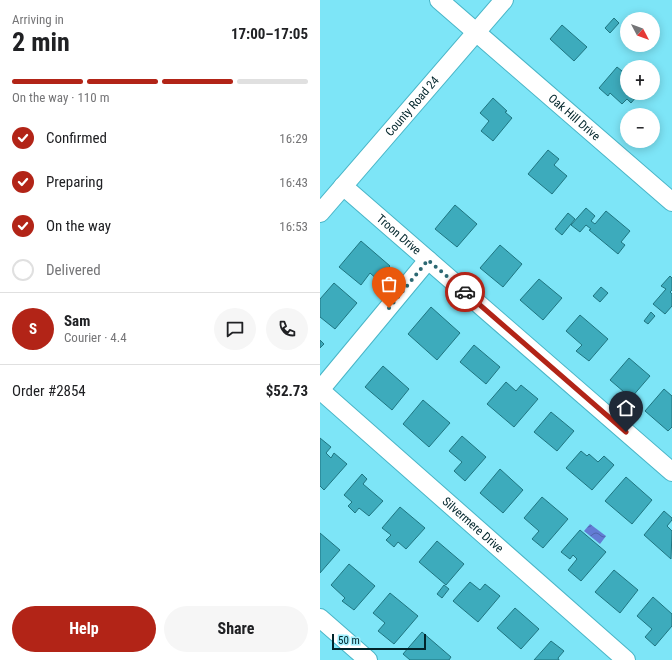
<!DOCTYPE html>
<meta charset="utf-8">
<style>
:root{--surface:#fff;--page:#f6f6f6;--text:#202124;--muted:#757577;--line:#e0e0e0;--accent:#b22417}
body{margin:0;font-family:"Roboto Condensed",sans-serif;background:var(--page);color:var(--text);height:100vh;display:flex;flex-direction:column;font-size:15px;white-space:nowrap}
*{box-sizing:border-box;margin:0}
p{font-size:13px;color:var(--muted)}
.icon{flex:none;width:22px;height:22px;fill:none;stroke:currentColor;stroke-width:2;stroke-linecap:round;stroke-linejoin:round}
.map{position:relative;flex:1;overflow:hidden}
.sheet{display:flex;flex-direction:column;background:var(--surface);width:320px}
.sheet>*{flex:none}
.needle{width:26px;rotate:131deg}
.tools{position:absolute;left:300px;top:12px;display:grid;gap:8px}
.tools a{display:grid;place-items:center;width:40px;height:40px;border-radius:50%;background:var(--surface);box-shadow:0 2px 10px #0003;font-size:20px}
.scale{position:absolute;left:12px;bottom:10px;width:94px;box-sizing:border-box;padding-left:4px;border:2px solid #01242a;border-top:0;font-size:11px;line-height:14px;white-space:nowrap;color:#01242a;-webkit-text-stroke:3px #9feffd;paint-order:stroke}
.pin{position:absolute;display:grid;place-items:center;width:34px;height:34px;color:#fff;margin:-41px -17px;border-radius:50% 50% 50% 0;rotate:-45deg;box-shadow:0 0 4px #0007}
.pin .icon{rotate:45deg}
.courier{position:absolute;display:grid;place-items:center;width:40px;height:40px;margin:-20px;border:3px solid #b22417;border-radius:50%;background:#fff;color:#222;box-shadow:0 1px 5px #0007}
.head em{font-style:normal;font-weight:700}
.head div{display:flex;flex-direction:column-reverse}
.head{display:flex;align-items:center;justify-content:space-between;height:68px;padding:0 12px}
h1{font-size:26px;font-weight:700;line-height:30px}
.bar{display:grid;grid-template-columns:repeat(4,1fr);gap:6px 4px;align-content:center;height:48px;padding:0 12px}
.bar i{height:5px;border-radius:3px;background:var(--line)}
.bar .selected{background:var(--accent)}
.bar p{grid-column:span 4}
.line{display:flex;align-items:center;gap:10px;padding:0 12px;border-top:1px solid var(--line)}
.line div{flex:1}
.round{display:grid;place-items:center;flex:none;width:42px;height:42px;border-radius:21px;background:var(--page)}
ol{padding:0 12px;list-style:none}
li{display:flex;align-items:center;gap:12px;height:44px}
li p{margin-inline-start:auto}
li .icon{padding:4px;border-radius:50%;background:var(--accent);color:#fff;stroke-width:4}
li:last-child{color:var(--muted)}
li i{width:22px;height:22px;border:2px solid var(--line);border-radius:50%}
.button{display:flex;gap:8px;margin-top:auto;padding:8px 12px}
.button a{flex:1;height:46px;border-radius:24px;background:var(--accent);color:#fff;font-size:16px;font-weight:700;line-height:46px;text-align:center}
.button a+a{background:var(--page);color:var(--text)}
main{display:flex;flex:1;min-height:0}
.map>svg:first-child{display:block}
.water{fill:url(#water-waves)}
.building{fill:#3dabbc;stroke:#1f7581}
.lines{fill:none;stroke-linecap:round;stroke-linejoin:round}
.minor-casing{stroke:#49b5c7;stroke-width:20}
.minor{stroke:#fff;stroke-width:18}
.done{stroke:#2c6872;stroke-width:4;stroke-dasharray:0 7.2}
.route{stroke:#b22417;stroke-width:5}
.labels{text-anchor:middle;stroke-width:4;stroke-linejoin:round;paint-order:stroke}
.street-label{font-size:12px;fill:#01242a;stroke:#9feffd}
</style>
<main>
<section class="sheet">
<div class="head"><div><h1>2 min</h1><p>Arriving in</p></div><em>17:00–17:05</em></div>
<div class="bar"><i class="selected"></i><i class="selected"></i><i class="selected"></i><i></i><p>On the way · 110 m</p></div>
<ol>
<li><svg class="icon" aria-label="check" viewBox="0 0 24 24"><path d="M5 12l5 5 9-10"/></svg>Confirmed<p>16:29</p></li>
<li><svg class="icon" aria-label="check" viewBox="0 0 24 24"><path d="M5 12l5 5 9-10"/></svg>Preparing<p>16:43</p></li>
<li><svg class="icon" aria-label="check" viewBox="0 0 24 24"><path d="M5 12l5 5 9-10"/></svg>On the way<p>16:53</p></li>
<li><i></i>Delivered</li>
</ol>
<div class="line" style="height:72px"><b class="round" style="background:var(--accent);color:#fff">S</b><div><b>Sam</b><p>Courier · 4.4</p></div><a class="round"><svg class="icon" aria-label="chat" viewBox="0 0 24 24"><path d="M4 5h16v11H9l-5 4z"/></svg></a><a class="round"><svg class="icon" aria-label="phone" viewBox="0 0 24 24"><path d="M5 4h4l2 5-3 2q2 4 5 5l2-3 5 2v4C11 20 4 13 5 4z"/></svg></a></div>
<div class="line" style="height:52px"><div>Order #2854</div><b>$52.73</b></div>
<div class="button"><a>Help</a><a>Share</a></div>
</section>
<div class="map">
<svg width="352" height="660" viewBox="0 0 352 660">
<defs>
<pattern id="water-waves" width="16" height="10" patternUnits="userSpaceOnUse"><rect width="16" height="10" fill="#637cd4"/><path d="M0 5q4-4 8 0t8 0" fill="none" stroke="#4f65ac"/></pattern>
</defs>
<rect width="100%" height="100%" fill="#7de5f7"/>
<!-- water -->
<path class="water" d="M 270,524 L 286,536 L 280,544 L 264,531 Z"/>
<!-- building -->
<path class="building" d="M 294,18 L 299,23 L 290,33 L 285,28 Z
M 242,25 L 267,47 L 254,61 L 230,39 Z
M 297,67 L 307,75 L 307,93 L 314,93 L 317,96 L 311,103 L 307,99 L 302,104 L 290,93 L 288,96 L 279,88 Z
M 173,98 L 187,111 L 185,112 L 192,118 L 173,141 L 161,131 L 169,121 L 160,113 Z
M 228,150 L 239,159 L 234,165 L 247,176 L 232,194 L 208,174 Z
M 135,205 L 157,224 L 137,247 L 115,229 Z
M 266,208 L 275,216 L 271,221 L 275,224 L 286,211 L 310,231 L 301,242 L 305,245 L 298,254 L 269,230 L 271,229 L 266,225 L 260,232 L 251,225 Z
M 248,213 L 255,219 L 242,235 L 235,229 Z
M 41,241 L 70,266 L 58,280 L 50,273 L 41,285 L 19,267 Z
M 180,245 L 202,264 L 183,287 L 160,268 Z
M 350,276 L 352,278 L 352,290 L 350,292 L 352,294 L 352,306 L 345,314 L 333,304 L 346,289 L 341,286 Z
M 219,279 L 242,298 L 223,320 L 200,300 Z
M 14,283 L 37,303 L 15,329 L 0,317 L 0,299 Z
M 281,287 L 288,293 L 280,302 L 273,296 Z
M 111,307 L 140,333 L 117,360 L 88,334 Z
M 331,312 L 335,316 L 328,324 L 324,321 Z
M 260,315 L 288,339 L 269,361 L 256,351 L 262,345 L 246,331 Z
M 0,340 L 4,344 L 0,348 Z
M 154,345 L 180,367 L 166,384 L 140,362 Z
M 309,358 L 330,376 L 311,398 L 290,380 Z
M 63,366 L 89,389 L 72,410 L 45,387 Z
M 186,382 L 196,391 L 201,385 L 218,399 L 194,427 L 167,404 Z
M 344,389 L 352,396 L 352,427 L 348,431 L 325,411 Z
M 103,400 L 130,423 L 109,447 L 83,424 Z
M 231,412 L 254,431 L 237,451 L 214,432 Z
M 142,436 L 166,457 L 145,481 L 134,471 L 142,462 L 129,451 Z
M 0,438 L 11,447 L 6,453 L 11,458 L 14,453 L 27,464 L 4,490 L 0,486 Z
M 261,451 L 267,456 L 269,454 L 278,462 L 284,456 L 294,465 L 272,490 L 246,468 Z
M 180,469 L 203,490 L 183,513 L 160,493 Z
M 42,474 L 47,479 L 43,484 L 63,501 L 49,516 L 39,508 L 35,513 L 28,506 L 32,502 L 24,495 Z
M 306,477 L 332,500 L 312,524 L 285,501 Z
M 222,497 L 248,519 L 223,548 L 212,539 L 219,531 L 204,518 Z
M 80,507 L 105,528 L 86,549 L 78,542 L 74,547 L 66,540 L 71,535 L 62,528 Z
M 344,511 L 352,518 L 352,520 L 347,526 L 352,531 L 351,559 L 324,535 Z
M 260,530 L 286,552 L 261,581 L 248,570 L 257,559 L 253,555 L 250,559 L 241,552 Z
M 0,533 L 20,550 L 0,573 Z
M 117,541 L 144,564 L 126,585 L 99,562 Z
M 29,564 L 55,586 L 34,610 L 22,601 L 25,598 L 11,585 Z
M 294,570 L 318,590 L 300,613 L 275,592 Z
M 150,582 L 160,590 L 165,584 L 180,596 L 158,622 L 133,601 Z
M 124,585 L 129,589 L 122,598 L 117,594 Z
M 70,593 L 98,616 L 74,644 L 58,631 L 65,623 L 53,613 Z
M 333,597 L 352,614 L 352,626 L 335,646 L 325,637 L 332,629 L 317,616 Z
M 195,608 L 219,629 L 201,649 L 177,628 Z
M 102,632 L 131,657 L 129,660 L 90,660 L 83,654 Z
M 231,641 L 244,651 L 238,658 L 239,660 L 214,660 Z"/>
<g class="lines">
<!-- minor casing -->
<g class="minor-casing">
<g id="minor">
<path id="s1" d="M 119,0 L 352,202"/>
<path id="s2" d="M 23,186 L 352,472"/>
<path id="s3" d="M 0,213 L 184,0"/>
<path id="s4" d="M 0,390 L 306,660"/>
<path d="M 0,390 L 108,260"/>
<path d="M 0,618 L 48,660"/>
</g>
</g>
<!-- minor -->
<use href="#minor" class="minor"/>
</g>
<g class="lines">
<!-- done -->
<path class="done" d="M 69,308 L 108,260 L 145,292"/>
<!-- route -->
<path class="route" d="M 145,292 L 306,432"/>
</g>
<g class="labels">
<!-- street labels -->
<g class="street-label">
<text dy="4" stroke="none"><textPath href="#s3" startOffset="141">County Road 24</textPath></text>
<text dy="4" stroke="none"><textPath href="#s1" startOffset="179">Oak Hill Drive</textPath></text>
<text dy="4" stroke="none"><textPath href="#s2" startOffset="74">Troon Drive</textPath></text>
<text dy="4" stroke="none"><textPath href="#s4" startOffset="204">Silvermere Drive</textPath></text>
</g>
</g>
</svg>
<div class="tools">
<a><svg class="needle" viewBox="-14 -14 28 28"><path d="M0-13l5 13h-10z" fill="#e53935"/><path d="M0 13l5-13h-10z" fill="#757577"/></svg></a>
<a>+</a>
<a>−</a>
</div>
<div class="scale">50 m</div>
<div class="pin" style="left:69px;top:308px;background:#ea580c"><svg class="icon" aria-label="bag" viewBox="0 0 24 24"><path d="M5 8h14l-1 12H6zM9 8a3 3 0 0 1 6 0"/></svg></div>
<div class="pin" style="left:306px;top:432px;background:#1f2937"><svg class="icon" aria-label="home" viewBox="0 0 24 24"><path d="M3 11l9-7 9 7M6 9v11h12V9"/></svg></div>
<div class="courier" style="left:145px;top:292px"><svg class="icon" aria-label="car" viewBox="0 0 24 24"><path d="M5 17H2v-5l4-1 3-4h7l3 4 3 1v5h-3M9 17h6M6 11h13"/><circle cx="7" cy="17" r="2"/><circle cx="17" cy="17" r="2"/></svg></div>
</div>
</main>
